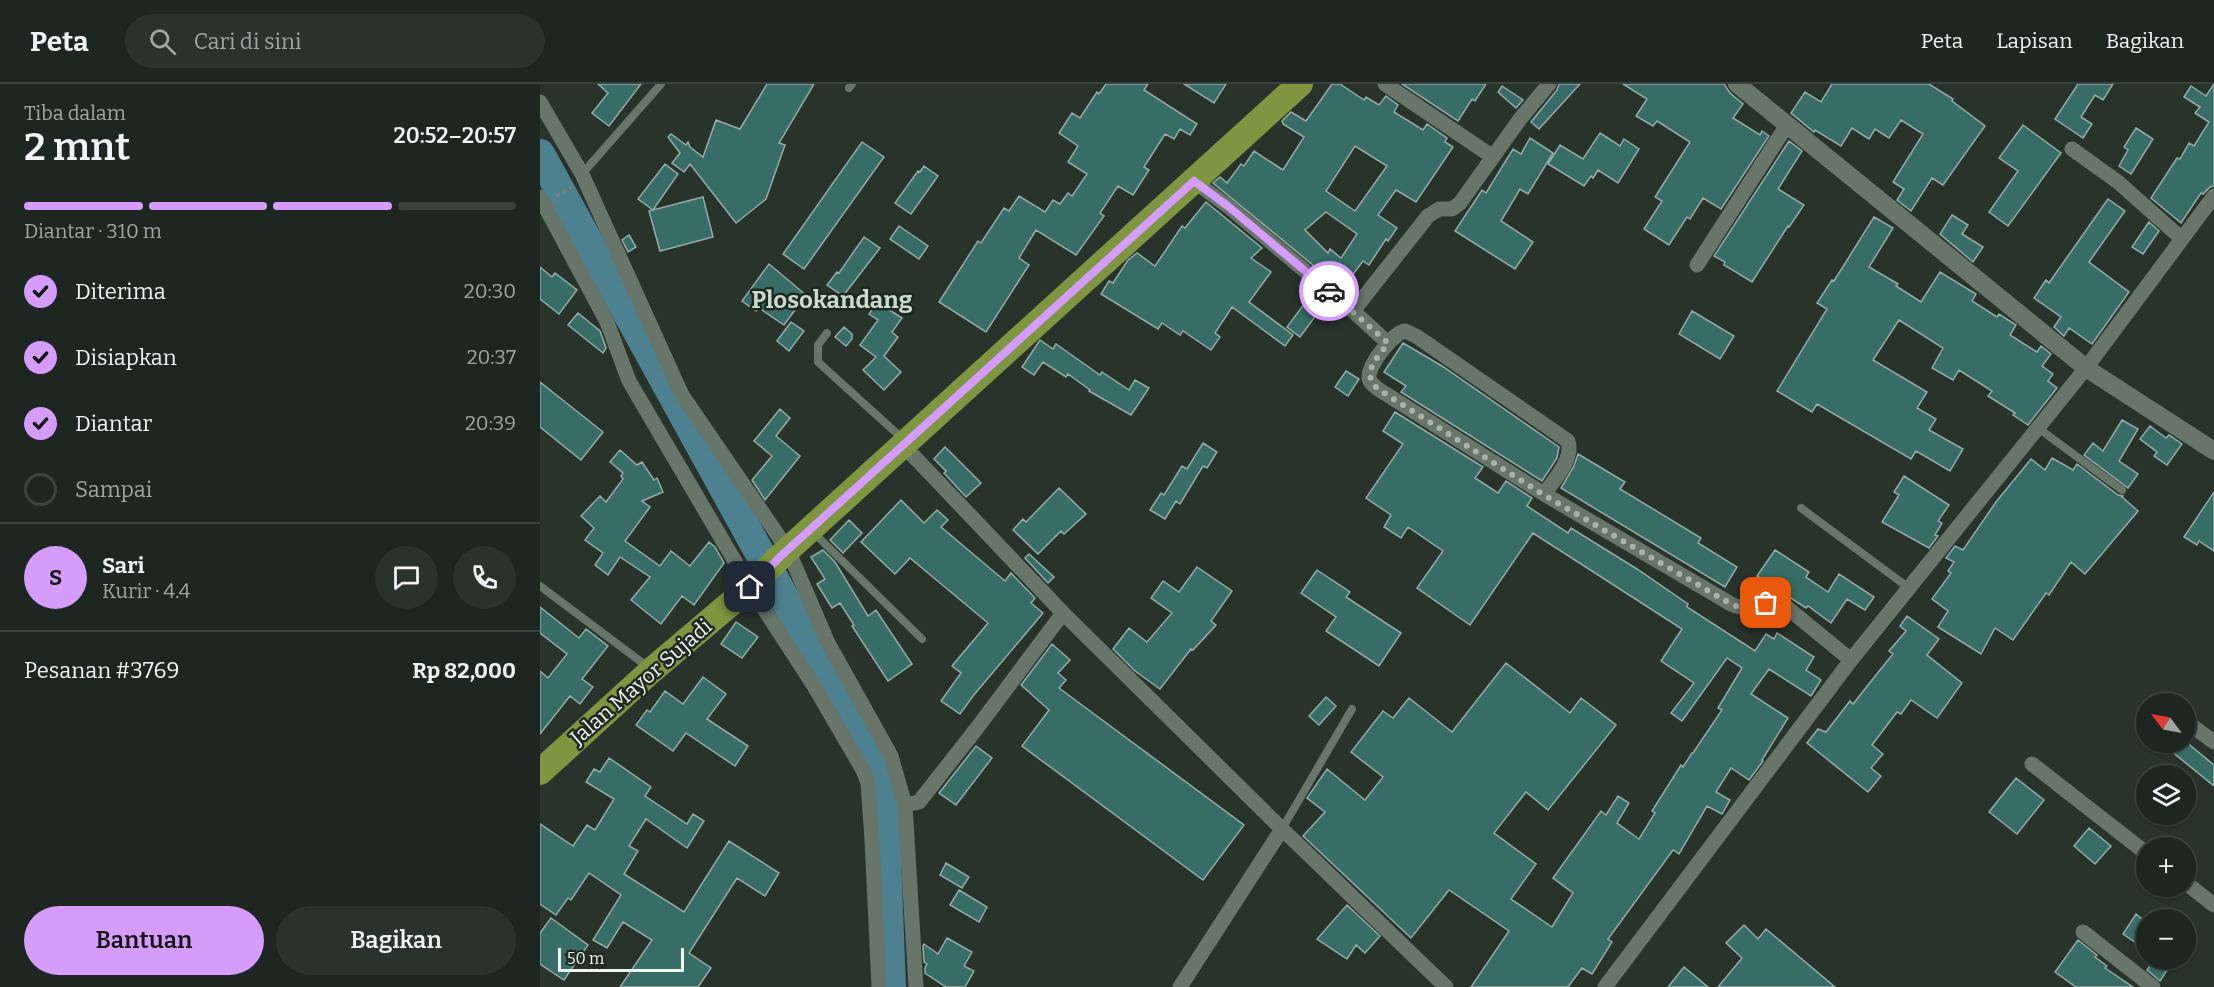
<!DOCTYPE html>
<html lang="id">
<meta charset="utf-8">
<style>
:root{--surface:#1d2620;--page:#2a322d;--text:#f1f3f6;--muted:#a0a5a5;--line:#3b433e;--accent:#d59cfb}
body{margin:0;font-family:Bitter,serif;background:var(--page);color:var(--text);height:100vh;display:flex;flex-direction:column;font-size:22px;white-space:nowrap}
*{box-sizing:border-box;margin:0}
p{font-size:20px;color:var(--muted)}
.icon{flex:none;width:33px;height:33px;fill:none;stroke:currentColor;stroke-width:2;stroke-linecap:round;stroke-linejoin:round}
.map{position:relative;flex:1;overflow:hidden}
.drawer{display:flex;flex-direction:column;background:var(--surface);width:540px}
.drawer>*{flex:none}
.needle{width:39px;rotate:302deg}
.tools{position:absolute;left:1596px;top:609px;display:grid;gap:12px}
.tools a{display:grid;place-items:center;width:60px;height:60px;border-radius:50%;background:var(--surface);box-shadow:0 2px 4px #0004,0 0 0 2px var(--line);font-size:30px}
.scale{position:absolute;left:18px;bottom:15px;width:126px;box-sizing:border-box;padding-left:6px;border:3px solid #eef6f0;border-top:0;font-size:16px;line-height:21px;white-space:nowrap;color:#eef6f0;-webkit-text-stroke:4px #1d2921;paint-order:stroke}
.pin{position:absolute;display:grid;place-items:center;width:51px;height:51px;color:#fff;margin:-26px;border-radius:12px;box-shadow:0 3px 9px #0006}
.courier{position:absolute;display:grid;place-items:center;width:60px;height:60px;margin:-30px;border:4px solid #d59cfb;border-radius:50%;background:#fff;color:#222;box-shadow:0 2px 8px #0007}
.headline em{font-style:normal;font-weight:600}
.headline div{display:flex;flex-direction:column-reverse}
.headline{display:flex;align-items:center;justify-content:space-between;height:102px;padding:0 24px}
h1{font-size:39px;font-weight:600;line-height:45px}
.bar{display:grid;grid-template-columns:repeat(4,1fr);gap:9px 6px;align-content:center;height:72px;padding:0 24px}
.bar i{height:8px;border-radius:4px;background:var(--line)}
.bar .current{background:var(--accent)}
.bar p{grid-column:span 4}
.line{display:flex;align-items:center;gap:15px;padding:0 24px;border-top:2px solid var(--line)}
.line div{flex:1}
.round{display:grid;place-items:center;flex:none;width:63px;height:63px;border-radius:32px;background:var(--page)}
ol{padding:0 24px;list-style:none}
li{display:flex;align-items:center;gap:18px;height:66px}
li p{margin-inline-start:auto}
li .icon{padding:6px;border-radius:50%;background:var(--accent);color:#111;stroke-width:4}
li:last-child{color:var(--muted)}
li i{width:33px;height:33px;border:3px solid var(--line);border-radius:50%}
.primary-button{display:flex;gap:12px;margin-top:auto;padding:12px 24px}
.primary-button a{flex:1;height:69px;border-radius:36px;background:var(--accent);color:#111;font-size:24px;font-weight:600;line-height:69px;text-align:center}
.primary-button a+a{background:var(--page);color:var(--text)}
header{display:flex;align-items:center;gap:36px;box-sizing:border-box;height:84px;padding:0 30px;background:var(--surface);border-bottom:2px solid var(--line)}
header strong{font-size:28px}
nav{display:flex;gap:33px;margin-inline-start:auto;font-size:21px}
.search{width:420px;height:54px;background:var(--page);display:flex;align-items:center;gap:15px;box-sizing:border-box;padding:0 21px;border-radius:33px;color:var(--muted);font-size:22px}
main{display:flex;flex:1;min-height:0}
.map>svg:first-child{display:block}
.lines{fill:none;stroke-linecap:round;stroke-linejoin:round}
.river{stroke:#4e818f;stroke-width:30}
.building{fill:#376d66;stroke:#96aaa7;stroke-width:1.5;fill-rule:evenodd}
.path{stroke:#78837b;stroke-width:3;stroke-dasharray:4.5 3;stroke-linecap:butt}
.service{stroke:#67756b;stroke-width:8}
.minor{stroke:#67756b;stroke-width:15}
.tertiary{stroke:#67756b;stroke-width:18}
.trunk{stroke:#7e963f;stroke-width:26}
.done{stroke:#a8b2ab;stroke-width:6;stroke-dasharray:0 10.8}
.route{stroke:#d59cfb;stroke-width:8}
.labels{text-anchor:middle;stroke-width:5;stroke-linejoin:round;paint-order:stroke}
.street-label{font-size:21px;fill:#eef6f0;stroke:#1d2921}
.quarter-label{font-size:24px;font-weight:bold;fill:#cadace;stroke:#1d2921}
</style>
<header>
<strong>Peta</strong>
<div class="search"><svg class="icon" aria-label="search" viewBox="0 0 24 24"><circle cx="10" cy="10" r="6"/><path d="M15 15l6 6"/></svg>Cari di sini</div>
<nav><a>Peta</a><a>Lapisan</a><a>Bagikan</a></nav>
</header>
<main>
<section class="drawer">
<div class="headline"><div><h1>2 mnt</h1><p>Tiba dalam</p></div><em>20:52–20:57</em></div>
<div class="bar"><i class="current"></i><i class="current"></i><i class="current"></i><i></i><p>Diantar · 310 m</p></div>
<ol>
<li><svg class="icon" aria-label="check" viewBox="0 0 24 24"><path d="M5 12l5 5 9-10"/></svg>Diterima<p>20:30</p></li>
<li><svg class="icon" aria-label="check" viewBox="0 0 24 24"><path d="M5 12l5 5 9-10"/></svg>Disiapkan<p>20:37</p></li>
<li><svg class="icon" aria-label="check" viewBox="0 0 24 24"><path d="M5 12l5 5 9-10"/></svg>Diantar<p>20:39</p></li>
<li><i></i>Sampai</li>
</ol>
<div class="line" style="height:108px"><b class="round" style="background:var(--accent);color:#111">S</b><div><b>Sari</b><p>Kurir · 4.4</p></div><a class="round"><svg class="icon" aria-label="chat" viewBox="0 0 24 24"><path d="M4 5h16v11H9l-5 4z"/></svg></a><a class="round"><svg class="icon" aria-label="phone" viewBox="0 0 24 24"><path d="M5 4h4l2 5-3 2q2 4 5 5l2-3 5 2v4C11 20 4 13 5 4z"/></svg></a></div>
<div class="line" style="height:78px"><div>Pesanan #3769</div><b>Rp 82,000</b></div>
<div class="primary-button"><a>Bantuan</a><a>Bagikan</a></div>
</section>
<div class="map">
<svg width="1674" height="903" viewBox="0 0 1674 903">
<rect width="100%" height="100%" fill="#27332b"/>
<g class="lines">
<!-- river -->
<path class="river" d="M 0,70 L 343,693 L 351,903"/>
</g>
<!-- building -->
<path class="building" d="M 58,0 L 101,0 L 69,42 L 52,29 L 68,9 Z
M 227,0 L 274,0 L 239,59 L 245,61 L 226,115 L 196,139 L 150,80 L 144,88 L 132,79 L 140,69 L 128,53 L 131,50 L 146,61 L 148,58 L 150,63 L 163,73 L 176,36 L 200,45 Z
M 566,0 L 608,0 L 604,6 L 657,40 L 650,51 L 640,45 L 634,55 L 625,50 L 604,83 L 609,86 L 593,111 L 578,102 L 560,129 L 564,132 L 536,171 L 496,146 L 479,174 L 489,181 L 446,248 L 399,218 L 438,157 L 441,159 L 464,124 L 469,127 L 479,112 L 505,128 L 513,116 L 520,120 L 528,109 L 532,112 L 547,90 L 528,78 L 538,62 L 519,49 L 532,29 L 540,34 L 557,8 L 559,10 Z
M 644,0 L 686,0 L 674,19 Z
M 792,0 L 800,0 L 824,16 L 826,13 L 839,21 L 846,12 L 858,21 L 854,28 L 883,46 L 887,40 L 907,54 L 905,58 L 913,63 L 876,118 L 856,106 L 838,131 L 857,144 L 848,157 L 846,155 L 829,181 L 823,177 L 802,205 L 673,99 L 680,93 L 687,99 L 701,80 L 704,82 L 714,67 L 743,86 L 764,53 L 743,40 L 742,37 L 751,28 L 766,37 ZM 815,62 L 847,82 L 815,127 L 786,107 ZM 786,128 L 817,150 L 801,174 L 790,165 L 788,169 L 765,146 Z
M 862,0 L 946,0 L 935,17 L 932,15 L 918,37 Z
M 1019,0 L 1040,0 L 999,45 L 991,38 L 1017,6 Z
M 1083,0 L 1184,0 L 1190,9 L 1203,20 L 1193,34 L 1220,51 L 1222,47 L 1229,52 L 1181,125 L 1163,114 L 1150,135 L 1147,133 L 1129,161 L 1104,145 L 1122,117 L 1115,113 L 1150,58 L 1117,37 L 1113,42 L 1096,32 L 1107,15 Z
M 1292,0 L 1389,0 L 1413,15 L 1412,17 L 1445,42 L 1403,101 L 1392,94 L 1371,127 L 1357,116 L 1364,105 L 1353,98 L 1383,50 L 1361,36 L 1349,54 L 1335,45 L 1329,55 L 1312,44 L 1301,62 L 1275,46 L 1274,48 L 1251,29 L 1265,8 L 1281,18 Z
M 1538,0 L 1573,0 L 1563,16 L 1555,11 L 1541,33 L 1552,40 L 1543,54 L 1515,35 Z
M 1674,0 L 1674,102 L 1670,103 L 1663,110 L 1661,109 L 1641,139 L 1611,114 L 1637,74 L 1640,75 L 1649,59 L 1654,62 L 1669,38 L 1655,29 L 1660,23 L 1644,13 L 1651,2 L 1666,12 Z
M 962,2 L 983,16 L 976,24 L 958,8 Z
M 1483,41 L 1521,69 L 1468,142 L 1449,128 L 1478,87 L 1459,74 Z
M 1596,44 L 1613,55 L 1591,90 L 1579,82 L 1588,66 L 1584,63 Z
M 1060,49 L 1080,62 L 1084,55 L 1099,65 L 1078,99 L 1058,86 L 1053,94 L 1051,92 L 1044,102 L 1008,80 L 1020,61 L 1043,75 Z
M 990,54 L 1013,69 L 988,110 L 980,105 L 961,137 L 993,158 L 975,185 L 915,147 L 942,106 L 946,109 L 973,65 L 981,70 Z
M 1249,57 L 1262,67 L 1238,105 L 1264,121 L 1249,143 L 1248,142 L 1212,198 L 1184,181 L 1185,178 L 1174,172 Z
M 322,58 L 344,73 L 264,185 L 243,170 Z
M 125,80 L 138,90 L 113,126 L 98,115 Z
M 384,82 L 398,92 L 371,130 L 355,119 L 378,87 L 380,88 Z
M 163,113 L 173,153 L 120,167 L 109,127 Z
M 1568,115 L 1585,127 L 1549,178 L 1589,208 L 1552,260 L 1529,244 L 1524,252 L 1514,243 L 1521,233 L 1494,214 L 1506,196 L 1509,199 Z
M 666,118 L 722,164 L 711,174 L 731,188 L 709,218 L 753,251 L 745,262 L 692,223 L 675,249 L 680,253 L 671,266 L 643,247 L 640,251 L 622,239 L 618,245 L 561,210 L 569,197 L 573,199 L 588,176 L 597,169 L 615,182 L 642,142 L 645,144 Z
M 1412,131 L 1428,141 L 1422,150 L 1443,163 L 1433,178 L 1400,150 Z
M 1334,133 L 1353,144 L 1329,183 L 1358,200 L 1356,202 L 1381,218 L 1400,188 L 1436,210 L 1432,217 L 1457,233 L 1459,230 L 1476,241 L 1470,251 L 1497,268 L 1501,262 L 1511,270 L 1502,282 L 1513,290 L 1508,297 L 1517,304 L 1488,341 L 1473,331 L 1475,329 L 1448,312 L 1452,307 L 1419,286 L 1413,296 L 1392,284 L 1403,264 L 1359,236 L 1333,276 L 1387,308 L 1377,324 L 1396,335 L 1389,346 L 1423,365 L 1410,387 L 1376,367 L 1371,375 L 1277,320 L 1272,328 L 1237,307 L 1287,225 L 1277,219 L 1292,196 L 1294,197 Z
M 1609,138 L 1619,147 L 1603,170 L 1592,163 Z
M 359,142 L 388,162 L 379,175 L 350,155 Z
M 89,151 L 96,163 L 88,168 L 82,156 Z
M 324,153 L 340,164 L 303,212 L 287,201 L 297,188 L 299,189 Z
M 229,180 L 266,211 L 244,241 L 219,224 L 216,227 L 202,217 Z
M 0,183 L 12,193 L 15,189 L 37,206 L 19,230 L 0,215 Z
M 337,218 L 362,234 L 352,248 L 358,253 L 344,272 L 361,288 L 344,306 L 323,286 L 336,273 L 320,261 L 338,236 L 329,230 Z
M 764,220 L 777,230 L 760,253 L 747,243 Z
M 1152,227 L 1194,252 L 1180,275 L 1139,250 Z
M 38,229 L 60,247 L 66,264 L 63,269 L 28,241 Z
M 251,238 L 264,247 L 249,267 L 237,257 Z
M 304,243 L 312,250 L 312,255 L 306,262 L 295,253 Z
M 500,256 L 513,265 L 516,260 L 560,291 L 562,288 L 589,306 L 595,296 L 609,304 L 591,331 L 549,307 L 550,306 L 528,290 L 526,293 L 503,278 L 494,291 L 482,283 Z
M 863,259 L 902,282 L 1019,363 L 1017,374 L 1002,397 L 861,308 L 866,302 L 844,288 Z
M 806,287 L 819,295 L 808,312 L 795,303 Z
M 0,298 L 63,348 L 41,376 L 0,343 Z
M 240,325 L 250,334 L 236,352 L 260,372 L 225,416 L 212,396 L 232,372 L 214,357 Z
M 855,328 L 943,383 L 935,394 L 958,409 L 966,397 L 992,414 L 987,422 L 1028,449 L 1031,444 L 1097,485 L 1148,520 L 1147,523 L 1215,567 L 1226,550 L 1234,555 L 1237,549 L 1274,573 L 1266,586 L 1281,596 L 1271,612 L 1229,585 L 1211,610 L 1248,634 L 1222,676 L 1223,677 L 1209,696 L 1191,684 L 1176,708 L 1190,716 L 1182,730 L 1167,722 L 1139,770 L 1133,766 L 1068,855 L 1072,858 L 1052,890 L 1042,884 L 1028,903 L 931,903 L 969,847 L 909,806 L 871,854 L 763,752 L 785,728 L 767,714 L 787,685 L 825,716 L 843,693 L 811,668 L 843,627 L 853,634 L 869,614 L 912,648 L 966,579 L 1030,629 L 1041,614 L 1076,641 L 1008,726 L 986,708 L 954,749 L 996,780 L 971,815 L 1012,843 L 1033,809 L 1013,794 L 1061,727 L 1066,731 L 1078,712 L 1089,719 L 1077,739 L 1099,755 L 1115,729 L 1112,727 L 1141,681 L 1143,683 L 1152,669 L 1153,669 L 1182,626 L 1178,624 L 1202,584 L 1187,574 L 1142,637 L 1131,629 L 1154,599 L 1121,577 L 1142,545 L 993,449 L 930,541 L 877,504 L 903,467 L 868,443 L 861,454 L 844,443 L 851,431 L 826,414 L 863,360 L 843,347 Z
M 1582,336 L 1598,345 L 1579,377 L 1598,390 L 1588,404 L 1544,371 L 1553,359 L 1563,367 Z
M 1610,342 L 1626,354 L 1629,351 L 1642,360 L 1627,381 L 1614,372 L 1617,368 L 1600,355 Z
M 663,359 L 677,368 L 667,384 L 663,382 L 640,420 L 636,417 L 625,435 L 610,426 L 621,409 L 624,411 L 642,382 L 647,385 Z
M 405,363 L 441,399 L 426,413 L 404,389 L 406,387 L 394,375 Z
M 80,366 L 97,381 L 102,378 L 114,396 L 117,394 L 123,408 L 102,417 L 110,423 L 85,457 L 120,482 L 131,467 L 150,482 L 169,458 L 175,463 L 184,479 L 154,521 L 142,512 L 121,540 L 91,516 L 110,493 L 80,473 L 68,491 L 55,481 L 63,469 L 45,456 L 54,444 L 41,432 L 60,412 L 66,418 L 83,395 L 81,392 L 83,389 L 70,378 Z
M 1038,370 L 1085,398 L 1080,405 L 1161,454 L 1158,459 L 1197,483 L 1185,503 L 1021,404 L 1034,382 Z
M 1512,374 L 1533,386 L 1537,380 L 1578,411 L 1583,412 L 1582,413 L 1598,427 L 1545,490 L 1531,478 L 1509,511 L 1506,509 L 1473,556 L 1455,544 L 1441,570 L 1398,543 L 1408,527 L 1392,515 L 1411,489 L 1408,487 L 1414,478 L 1406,474 L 1415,462 L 1423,466 L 1456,418 L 1491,375 L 1505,386 Z
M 1364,392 L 1409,421 L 1398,437 L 1402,439 L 1395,451 L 1398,452 L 1389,464 L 1342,438 L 1359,411 L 1354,408 Z
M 519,404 L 546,430 L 524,450 L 521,447 L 498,470 L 473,446 L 483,435 L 486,438 Z
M 1674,408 L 1674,467 L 1659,457 L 1657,461 L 1644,453 Z
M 361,416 L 384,439 L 397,426 L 408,436 L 401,443 L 465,497 L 471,489 L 495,514 L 491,519 L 503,529 L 433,612 L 420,630 L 401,617 L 421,589 L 412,582 L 448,539 L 370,474 L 355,490 L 321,458 Z
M 309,436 L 322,449 L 303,469 L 290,456 Z
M 283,466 L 295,478 L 328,532 L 336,526 L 372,580 L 348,597 L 312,542 L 314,541 L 300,519 L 292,524 L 277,500 L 285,495 L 271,473 Z
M 1235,466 L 1269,488 L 1266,493 L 1288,508 L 1299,490 L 1334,513 L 1325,526 L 1307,515 L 1291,539 L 1268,522 L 1266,524 L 1217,492 Z
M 489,470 L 514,493 L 508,499 L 485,474 Z
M 657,483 L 692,507 L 671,537 L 676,541 L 653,566 L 651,565 L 620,605 L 595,587 L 573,565 L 589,544 L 607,558 L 632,529 L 611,514 L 623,497 L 639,508 Z
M 777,486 L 810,508 L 806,513 L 861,549 L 839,582 L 786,547 L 796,533 L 761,509 Z
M 0,523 L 39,554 L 46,545 L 68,562 L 42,595 L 53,603 L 40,620 L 30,612 L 0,650 L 0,587 L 8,594 L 27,570 L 0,549 Z
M 1367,532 L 1399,555 L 1387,571 L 1422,599 L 1397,634 L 1371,616 L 1361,630 L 1357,628 L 1332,661 L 1343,670 L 1331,684 L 1341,692 L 1328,708 L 1267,659 L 1278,645 L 1286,648 L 1310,617 L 1313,620 L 1336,591 L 1353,570 L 1349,567 L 1366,547 L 1360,542 Z
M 196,538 L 218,553 L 202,574 L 181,560 Z
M 512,560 L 530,576 L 518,589 L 526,596 L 519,604 L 704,741 L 663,796 L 482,662 L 509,626 L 481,601 Z
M 163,593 L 186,610 L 167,635 L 208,662 L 195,682 L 146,649 L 133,667 L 96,641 L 107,626 L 110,628 L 125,607 L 143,620 Z
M 786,613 L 796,622 L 779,641 L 769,632 Z
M 1620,658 L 1646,658 L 1674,681 L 1674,702 Z
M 436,662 L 452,674 L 416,721 L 399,709 Z
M 69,674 L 111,703 L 105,712 L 147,740 L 153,730 L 164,737 L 147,764 L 106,735 L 89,762 L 98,767 L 84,790 L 144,828 L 189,757 L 239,789 L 225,812 L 197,794 L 149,869 L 171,884 L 158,903 L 80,903 L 112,856 L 83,838 L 67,864 L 53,856 L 81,811 L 49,789 L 31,816 L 28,814 L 16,831 L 0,820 L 0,740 L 33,762 L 47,741 L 55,746 L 74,715 L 46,698 L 54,685 L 60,688 Z
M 1476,694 L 1504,716 L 1477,750 L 1449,728 Z
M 1549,744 L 1571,762 L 1555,780 L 1534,762 Z
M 406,779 L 429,793 L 422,804 L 400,791 Z
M 419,806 L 447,823 L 439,838 L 410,821 Z
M 807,821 L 840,852 L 825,869 L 816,861 L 807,875 L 777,855 Z
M 1596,830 L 1606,838 L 1606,854 L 1601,862 L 1583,850 Z
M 11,834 L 48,861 L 24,896 L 0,880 L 0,849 Z
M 1204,841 L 1218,855 L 1226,845 L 1295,903 L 1178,903 L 1202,874 L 1186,859 Z
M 407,854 L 432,868 L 424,882 L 434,887 L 425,903 L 406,903 L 385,889 L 385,884 L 387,880 L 384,878 L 383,862 L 384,860 L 398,870 Z
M 1538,856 L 1557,871 L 1555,873 L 1567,882 L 1565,884 L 1593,903 L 1536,903 L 1515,888 Z
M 1615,874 L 1635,874 L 1620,897 L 1607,886 Z
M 1144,883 L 1168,903 L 1128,903 Z"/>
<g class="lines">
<!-- path -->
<path class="path" d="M 16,112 L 31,103"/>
<!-- service -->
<path class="service" d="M 309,4 L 312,0
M 42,90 L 121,0
M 287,249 L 278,261 L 278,278 L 363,355
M 1498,344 L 1582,406
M 1261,424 L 1369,504
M 274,449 L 382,555
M 0,502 L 108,583
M 742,745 L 812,625"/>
<!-- minor -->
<path class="minor" d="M 845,0 L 953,73
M 0,18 L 42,90 L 142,311 L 248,466 L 288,559 L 351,672 L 365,721 L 376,903
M 1532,65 L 1578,98 L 1641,154
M 654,97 L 689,123 L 813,227
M 0,113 L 67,238 L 89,297 L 210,503 L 274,602 L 323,686 L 328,699 L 332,756 L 339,903
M 1157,181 L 1247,41
M 848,259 L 813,227 L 888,132 L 899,125 L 912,125 L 920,119 L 980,35 L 1009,0
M 363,361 L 523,529 L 742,745 L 906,903
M 1004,410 C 1014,396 1034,375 1028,357 L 876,252 L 865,247 C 853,249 828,281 829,294 C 830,300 834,301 838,305 L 1004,410 L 1191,520 C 1217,532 1223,512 1245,522 L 1311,576
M 1647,638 L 1674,658
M 1492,680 L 1606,769
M 365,721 L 379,718 L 437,644 L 523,529
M 1646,799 L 1674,821
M 1543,848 L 1613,903
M 640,903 L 742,745
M 1065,903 L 1311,576 L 1546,284 L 1674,112"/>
<!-- tertiary -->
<path class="tertiary" d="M 1197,0 L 1546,284 L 1674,367"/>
<!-- trunk -->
<path class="trunk" d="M 0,688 L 112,586 L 210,503 L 242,471 L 760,0"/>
</g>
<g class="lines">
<!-- done -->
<path class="done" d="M 789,207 L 848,259 C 837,275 820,289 838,305 L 1004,411 L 1191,520 C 1205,526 1212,525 1226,519"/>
<!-- route -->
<path class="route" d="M 210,503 L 242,471 L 654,97 L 689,123 L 789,207"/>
</g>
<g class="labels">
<!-- street labels -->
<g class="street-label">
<text transform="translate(101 598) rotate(-41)" y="7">Jalan Mayor Sujadi</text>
</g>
<!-- quarter labels -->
<g class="quarter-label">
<text x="292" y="224">Plosokandang</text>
</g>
</g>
</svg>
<div class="tools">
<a><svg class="needle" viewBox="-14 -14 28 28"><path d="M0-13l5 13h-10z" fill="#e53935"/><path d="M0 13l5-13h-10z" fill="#a0a5a5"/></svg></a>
<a><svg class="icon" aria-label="layers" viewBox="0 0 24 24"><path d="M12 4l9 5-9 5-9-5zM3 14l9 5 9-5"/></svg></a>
<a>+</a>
<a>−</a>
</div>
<div class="scale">50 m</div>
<div class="pin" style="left:1226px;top:519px;background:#ea580c"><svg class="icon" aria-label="bag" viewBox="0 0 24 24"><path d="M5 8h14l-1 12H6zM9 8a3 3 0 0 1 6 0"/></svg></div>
<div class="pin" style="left:210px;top:503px;background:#1f2937"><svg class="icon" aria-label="home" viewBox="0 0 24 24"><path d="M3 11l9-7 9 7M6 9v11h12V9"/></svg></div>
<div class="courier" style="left:789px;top:207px"><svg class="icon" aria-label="car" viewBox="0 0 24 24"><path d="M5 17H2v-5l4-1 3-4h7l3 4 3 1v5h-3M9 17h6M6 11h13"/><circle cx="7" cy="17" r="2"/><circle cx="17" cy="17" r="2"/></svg></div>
</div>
</main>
